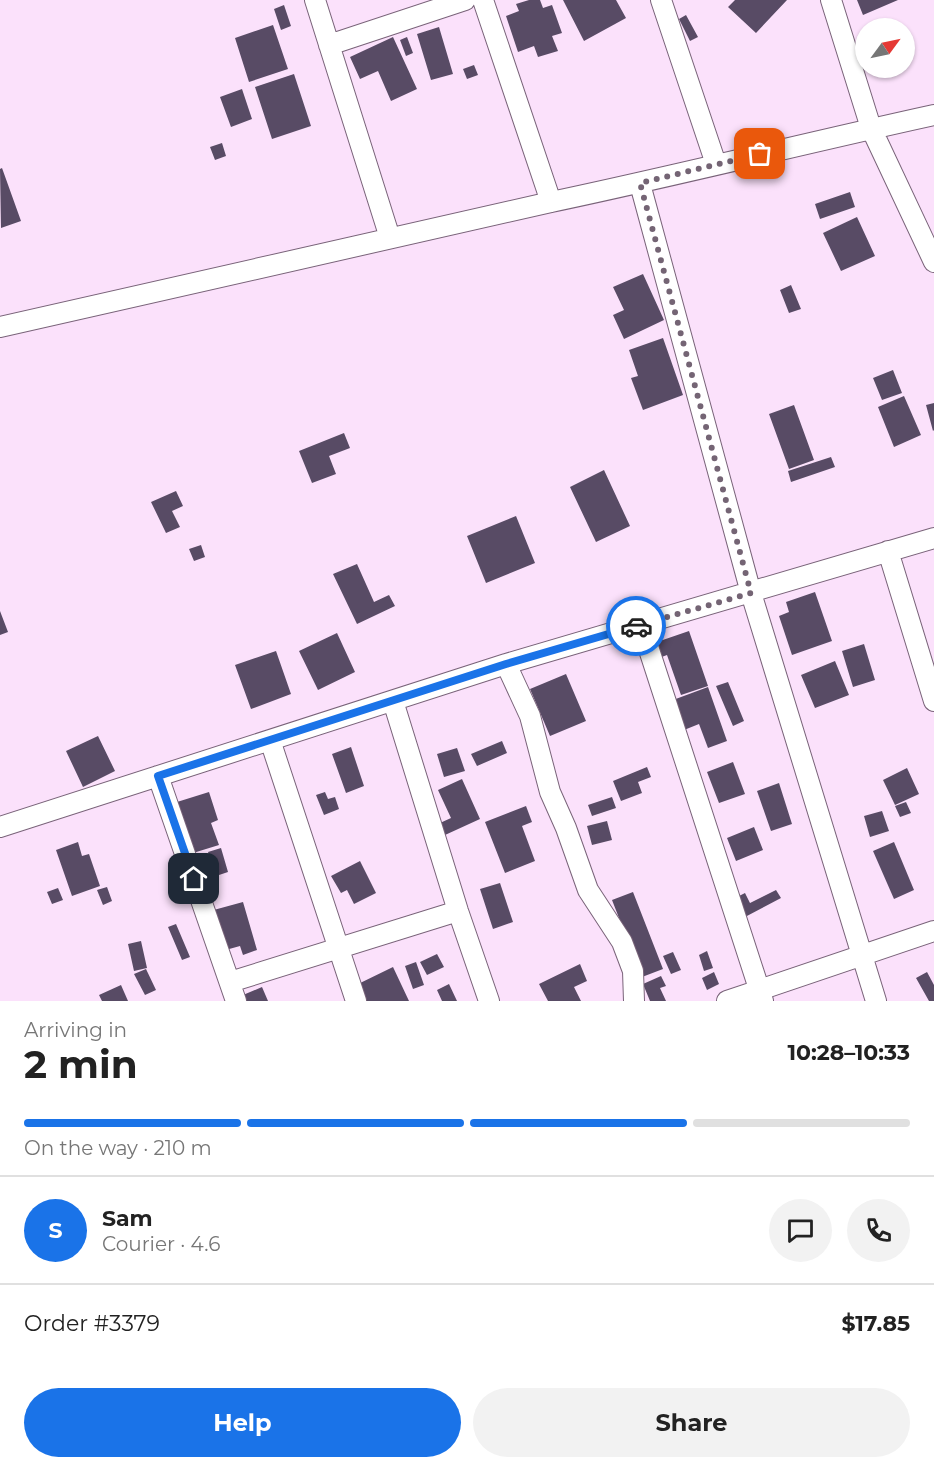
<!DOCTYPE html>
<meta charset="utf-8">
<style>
:root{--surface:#fff;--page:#f2f2f2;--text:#222;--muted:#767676;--line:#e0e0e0;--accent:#1a73e8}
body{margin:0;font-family:Montserrat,sans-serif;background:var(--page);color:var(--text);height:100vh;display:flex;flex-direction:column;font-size:22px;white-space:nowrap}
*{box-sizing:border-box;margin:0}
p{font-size:20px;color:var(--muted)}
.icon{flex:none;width:33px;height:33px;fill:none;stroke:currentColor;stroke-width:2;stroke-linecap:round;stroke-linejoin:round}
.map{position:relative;height:1001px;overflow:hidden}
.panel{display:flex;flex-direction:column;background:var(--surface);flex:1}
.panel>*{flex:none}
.needle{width:39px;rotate:57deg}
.fabs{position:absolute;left:855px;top:18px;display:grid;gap:12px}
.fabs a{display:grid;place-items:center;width:60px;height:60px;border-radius:50%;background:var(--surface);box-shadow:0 2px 4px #0004;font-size:30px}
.pin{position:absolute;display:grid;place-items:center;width:51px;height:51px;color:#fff;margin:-26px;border-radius:12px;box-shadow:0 3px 9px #0006}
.courier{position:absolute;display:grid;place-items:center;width:60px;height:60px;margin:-30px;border:4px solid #1a73e8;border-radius:50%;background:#fff;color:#222;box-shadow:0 2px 8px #0007}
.overview em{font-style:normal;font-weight:700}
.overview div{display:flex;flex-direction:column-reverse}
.overview{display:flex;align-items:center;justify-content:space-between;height:102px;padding:0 24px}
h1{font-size:39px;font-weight:700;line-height:45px}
.bar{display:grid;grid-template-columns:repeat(4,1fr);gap:9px 6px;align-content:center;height:72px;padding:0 24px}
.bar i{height:8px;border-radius:4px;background:var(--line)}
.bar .selected{background:var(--accent)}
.bar p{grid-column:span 4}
.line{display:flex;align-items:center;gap:15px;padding:0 24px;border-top:2px solid var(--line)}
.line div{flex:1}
.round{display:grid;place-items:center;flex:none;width:63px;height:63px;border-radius:32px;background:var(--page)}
.primary-button{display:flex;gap:12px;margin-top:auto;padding:12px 24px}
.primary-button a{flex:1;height:69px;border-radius:36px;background:var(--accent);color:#fff;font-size:24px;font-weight:700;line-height:69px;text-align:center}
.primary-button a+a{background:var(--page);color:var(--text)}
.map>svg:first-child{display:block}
.building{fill:#584b65}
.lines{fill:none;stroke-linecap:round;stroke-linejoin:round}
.minor-casing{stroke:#796379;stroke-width:22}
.minor{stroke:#fff;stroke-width:20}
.done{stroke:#746474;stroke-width:6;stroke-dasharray:0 10.8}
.route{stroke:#1a73e8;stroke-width:8}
</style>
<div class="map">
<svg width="934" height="1001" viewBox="0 0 934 1001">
<rect width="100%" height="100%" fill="#fbe1fb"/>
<!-- building -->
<path class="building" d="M 529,0 L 540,0 L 543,8 L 552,5 L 562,33 L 552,36 L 558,51 L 538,57 L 534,46 L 518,52 L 506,16 L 519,11 L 516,4 Z
M 563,0 L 616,0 L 626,18 L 584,41 Z
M 735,0 L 787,0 L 756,33 L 728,7 Z
M 857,0 L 898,0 L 863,15 Z
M 284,5 L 291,26 L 281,30 L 274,9 Z
M 686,15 L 698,37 L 690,41 L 679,19 Z
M 273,25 L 288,69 L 249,82 L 235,38 Z
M 439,27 L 453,74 L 431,80 L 417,34 Z
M 393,37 L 417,89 L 391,101 L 378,71 L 360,79 L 350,57 Z
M 407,37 L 413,53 L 406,56 L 400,40 Z
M 474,65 L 478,75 L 467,79 L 463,69 Z
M 294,74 L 311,126 L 272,139 L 255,87 Z
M 242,89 L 252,119 L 231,127 L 220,97 Z
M 222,143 L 226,156 L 215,160 L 210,147 Z
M 2,168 L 21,221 L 1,228 L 0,169 Z
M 850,192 L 855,207 L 820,219 L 815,204 Z
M 857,217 L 875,256 L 841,271 L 823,233 Z
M 643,274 L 664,320 L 624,339 L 613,315 L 624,310 L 613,287 Z
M 791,285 L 801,309 L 789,313 L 780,290 Z
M 663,338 L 683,395 L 643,410 L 631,378 L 638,376 L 629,350 Z
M 893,370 L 902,393 L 882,400 L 873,378 Z
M 904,396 L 921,435 L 894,447 L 878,407 Z
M 934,403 L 934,430 L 933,431 L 926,405 Z
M 794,405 L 814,460 L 789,469 L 769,414 Z
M 344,433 L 350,448 L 329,456 L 336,474 L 312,483 L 299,451 Z
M 831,457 L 835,467 L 791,482 L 788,471 Z
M 604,470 L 630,526 L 596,542 L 570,487 Z
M 176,491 L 183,506 L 172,511 L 180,527 L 166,533 L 151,502 Z
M 516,516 L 535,563 L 486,583 L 467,536 Z
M 201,545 L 205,557 L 194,561 L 189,549 Z
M 357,564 L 374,602 L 389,595 L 395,606 L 357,624 L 333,574 Z
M 815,592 L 832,641 L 792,655 L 779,616 L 789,612 L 786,602 Z
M 0,611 L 8,632 L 0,635 Z
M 689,631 L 708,686 L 681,695 L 667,655 L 659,658 L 654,643 Z
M 337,633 L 355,672 L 318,690 L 299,651 Z
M 864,644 L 875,680 L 853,687 L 842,651 Z
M 276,651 L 291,694 L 251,709 L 235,665 Z
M 835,661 L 849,695 L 815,708 L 801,675 Z
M 566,674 L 586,721 L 550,736 L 530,689 Z
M 728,682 L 744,721 L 733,726 L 716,686 Z
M 708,687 L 727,741 L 708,748 L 699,724 L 684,730 L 673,700 Z
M 98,736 L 115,771 L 83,787 L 66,751 Z
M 502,741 L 507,753 L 477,766 L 471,754 Z
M 351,747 L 364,786 L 346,793 L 332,754 Z
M 457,748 L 465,771 L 444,777 L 437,754 Z
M 733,762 L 745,794 L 719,803 L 707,772 Z
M 647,767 L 651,777 L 638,782 L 642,793 L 621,801 L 613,781 Z
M 907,768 L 919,794 L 895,805 L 883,780 Z
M 462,779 L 480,819 L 445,835 L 440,823 L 451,818 L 438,790 Z
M 779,783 L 792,824 L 771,831 L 757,791 Z
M 209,792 L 218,820 L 211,823 L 219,845 L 193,853 L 177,802 Z
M 325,792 L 328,799 L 335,797 L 339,809 L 324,815 L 316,795 Z
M 612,797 L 616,808 L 592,816 L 588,805 Z
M 906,802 L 911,813 L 900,817 L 895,806 Z
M 526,806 L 532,822 L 522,826 L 535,861 L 505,873 L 485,822 Z
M 882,811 L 889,831 L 870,837 L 864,816 Z
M 607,821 L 612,840 L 592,845 L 587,826 Z
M 754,827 L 763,850 L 736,861 L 727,838 Z
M 78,842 L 82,856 L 89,854 L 100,886 L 72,896 L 56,850 Z
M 894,842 L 914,890 L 894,899 L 873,851 Z
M 221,848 L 228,872 L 216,876 L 208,852 Z
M 360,861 L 376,893 L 354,904 L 347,890 L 341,893 L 331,876 Z
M 500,883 L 513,922 L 493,929 L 480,889 Z
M 107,887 L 112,901 L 103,905 L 97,890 Z
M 58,888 L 63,900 L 52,904 L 47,892 Z
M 776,890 L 781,898 L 745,917 L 735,898 L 745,893 L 750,903 Z
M 633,892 L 663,969 L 642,977 L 612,900 Z
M 243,902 L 257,950 L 243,955 L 240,946 L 222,951 L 210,911 Z
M 176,924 L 190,957 L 182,960 L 168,927 Z
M 141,941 L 147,968 L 134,971 L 128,944 Z
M 707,951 L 713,968 L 704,971 L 699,955 Z
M 673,952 L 681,970 L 671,974 L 663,956 Z
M 437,954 L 444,967 L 427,975 L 420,962 Z
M 416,962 L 424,985 L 413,989 L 405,966 Z
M 580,964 L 587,981 L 574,987 L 581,1001 L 548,1001 L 539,984 Z
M 393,967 L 409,1001 L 361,1001 L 354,986 Z
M 146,969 L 156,990 L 145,995 L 134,974 Z
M 714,972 L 719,984 L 707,990 L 702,978 Z
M 927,972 L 934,985 L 934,1001 L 929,1001 L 916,978 Z
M 661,976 L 666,986 L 660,988 L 666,1001 L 650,1001 L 643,984 Z
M 449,984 L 457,1001 L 442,1001 L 437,990 Z
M 121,985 L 128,1001 L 102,1001 L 99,995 Z
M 262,987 L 268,1001 L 237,1001 L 236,998 Z"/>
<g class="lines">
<!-- minor casing -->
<g class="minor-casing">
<path id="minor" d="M 315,0 L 390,238
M 483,0 L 551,202
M 661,0 L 716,164
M 831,0 L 871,128 L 934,262
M 329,45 L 465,0
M 640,184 L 751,593 L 876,1001
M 0,327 L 551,202 C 679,175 806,143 934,115
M 888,551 L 934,701
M 641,625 L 763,1001
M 506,664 L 530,716 L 550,792 L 566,828 L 588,890 L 622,942 L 633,971 L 634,1001
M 393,701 L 458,911 L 489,1001
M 270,740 L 356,1001
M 158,776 L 236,1001
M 0,827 L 506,664 L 934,538
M 230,982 L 458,911
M 727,1001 L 934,931"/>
</g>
<!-- minor -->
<use href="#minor" class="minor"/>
</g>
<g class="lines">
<!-- done -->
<path class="done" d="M 636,626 L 751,593 L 640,183 L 760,154"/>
<!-- route -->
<path class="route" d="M 194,879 L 158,776 L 506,664 L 636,626"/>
</g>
</svg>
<div class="fabs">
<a><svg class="needle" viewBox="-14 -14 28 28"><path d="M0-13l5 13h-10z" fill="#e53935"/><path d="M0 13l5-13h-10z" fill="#767676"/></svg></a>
</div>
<div class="pin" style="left:760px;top:154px;background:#ea580c"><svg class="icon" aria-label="bag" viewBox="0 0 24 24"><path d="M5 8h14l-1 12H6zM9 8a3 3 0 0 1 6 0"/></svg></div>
<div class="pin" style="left:194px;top:879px;background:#1f2937"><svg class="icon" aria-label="home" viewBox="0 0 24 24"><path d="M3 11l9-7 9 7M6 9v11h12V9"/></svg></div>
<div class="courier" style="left:636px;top:626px"><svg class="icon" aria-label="car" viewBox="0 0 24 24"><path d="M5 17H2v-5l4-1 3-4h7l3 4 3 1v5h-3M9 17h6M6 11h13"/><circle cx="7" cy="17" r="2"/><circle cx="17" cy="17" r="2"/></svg></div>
</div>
<section class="panel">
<div class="overview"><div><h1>2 min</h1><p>Arriving in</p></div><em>10:28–10:33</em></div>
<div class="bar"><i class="selected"></i><i class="selected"></i><i class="selected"></i><i></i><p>On the way · 210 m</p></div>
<div class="line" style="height:108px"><b class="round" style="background:var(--accent);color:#fff">S</b><div><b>Sam</b><p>Courier · 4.6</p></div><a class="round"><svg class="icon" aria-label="chat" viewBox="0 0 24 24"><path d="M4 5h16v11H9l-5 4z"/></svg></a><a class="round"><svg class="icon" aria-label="phone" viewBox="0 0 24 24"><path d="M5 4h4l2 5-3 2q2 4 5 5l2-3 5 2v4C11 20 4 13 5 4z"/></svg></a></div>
<div class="line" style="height:78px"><div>Order #3379</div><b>$17.85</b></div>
<div class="primary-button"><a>Help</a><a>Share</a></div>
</section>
